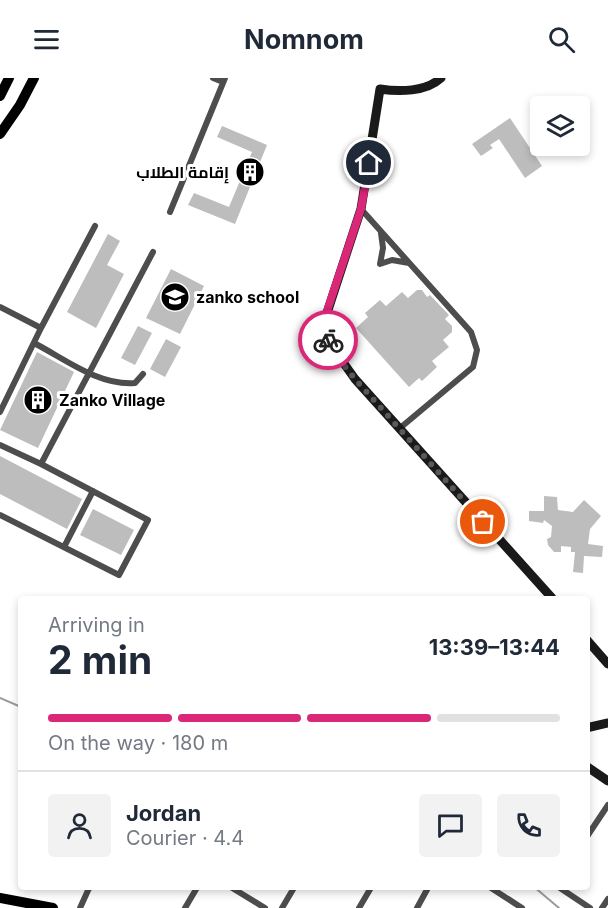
<!DOCTYPE html>
<meta charset="utf-8">
<style>
:root{--surface:#fff;--page:#f2f2f3;--text:#1f2937;--muted:#747a83;--line:#e0e1e3;--accent:#db2777}
body{margin:0;font-family:Inter,Cairo,sans-serif;background:var(--page);color:var(--text);height:100vh;display:flex;flex-direction:column;font-size:22px;white-space:nowrap}
*{box-sizing:border-box;margin:0}
p{font-size:20px;color:var(--muted)}
.icon{flex:none;width:33px;height:33px;fill:none;stroke:currentColor;stroke-width:2;stroke-linecap:round;stroke-linejoin:round}
.map{position:relative;flex:1;overflow:hidden}
.sheet{position:absolute;left:18px;top:518px;width:572px;height:294px;display:flex;flex-direction:column;background:var(--surface);border-radius:6px;box-shadow:0 3px 9px #0003}
.sheet>*{flex:none}
.fabs{position:absolute;left:530px;top:18px;display:grid;gap:12px}
.fabs a{display:grid;place-items:center;width:60px;height:60px;border-radius:6px;background:var(--surface);box-shadow:0 3px 9px #0003;font-size:30px}
.pin{position:absolute;display:grid;place-items:center;width:51px;height:51px;color:#fff;margin:-26px;border:3px solid #fff;border-radius:50%;box-shadow:0 2px 6px #0007}
.courier{position:absolute;display:grid;place-items:center;width:60px;height:60px;margin:-30px;border:4px solid #db2777;border-radius:50%;background:#fff;color:#222;box-shadow:0 2px 8px #0007}
.headline em{font-style:normal;font-weight:700}
.headline div{display:flex;flex-direction:column-reverse}
.headline{display:flex;align-items:center;justify-content:space-between;height:102px;padding:0 30px}
h1{font-size:39px;font-weight:700;line-height:45px}
.bar{display:grid;grid-template-columns:repeat(4,1fr);gap:9px 6px;align-content:center;height:72px;padding:0 30px}
.bar i{height:8px;border-radius:4px;background:var(--line)}
.bar .current{background:var(--accent)}
.bar p{grid-column:span 4}
.line{display:flex;align-items:center;gap:15px;padding:0 30px;border-top:2px solid var(--line)}
.line div{flex:1}
.round{display:grid;place-items:center;flex:none;width:63px;height:63px;border-radius:6px;background:var(--page)}
header{display:flex;justify-content:space-between;align-items:center;height:78px;padding:0 30px;background:var(--surface);font-size:27px;font-weight:700}
.map>svg:first-child{display:block}
.lines{fill:none;stroke-linecap:round;stroke-linejoin:round}
.stream{stroke:#9b9b9b;stroke-width:2}
.building{fill:#bdbdbd}
.street{stroke:#4d4d4d;stroke-width:6}
.secondary{stroke:#1a1a1a;stroke-width:9}
.primary{stroke:#000;stroke-width:10}
.done{stroke:#595959;stroke-width:6;stroke-dasharray:0 10.8}
.route{stroke:#db2777;stroke-width:8}
.labels{text-anchor:middle;stroke-width:6;stroke-linejoin:round;paint-order:stroke}
.poi-label{font-size:16px;font-weight:bold;fill:#000;stroke:#fff;text-anchor:start}
</style>
<header><svg class="icon" aria-label="menu" viewBox="0 0 24 24"><path d="M4 6h16M4 12h16M4 18h16"/></svg>Nomnom<svg class="icon" aria-label="search" viewBox="0 0 24 24"><circle cx="10" cy="10" r="6"/><path d="M15 15l6 6"/></svg></header>
<div class="map">
<svg width="608" height="830" viewBox="0 0 608 830">
<rect width="100%" height="100%" fill="#fff"/>
<g class="lines">
<!-- stream -->
<path class="stream" d="M 0,620 L 21,629
M 533,808 L 559,830"/>
</g>
<!-- building -->
<path class="building" d="M 510,40 L 542,88 L 525,100 L 499,61 L 490,67 L 493,70 L 481,78 L 472,66 Z
M 222,48 L 267,67 L 235,146 L 188,127 L 194,115 L 229,129 L 252,74 L 217,59 Z
M 108,156 L 120,163 L 107,187 L 124,196 L 96,250 L 67,234 Z
M 171,191 L 204,208 L 180,256 L 146,240 Z
M 417,212 L 422,212 L 427,219 L 430,217 L 449,237 L 445,241 L 452,248 L 452,254 L 443,262 L 449,269 L 432,283 L 437,289 L 422,303 L 419,300 L 409,309 L 356,250 L 368,239 L 365,235 L 380,222 L 386,228 L 402,214 L 408,220 Z
M 138,248 L 152,255 L 135,287 L 121,280 Z
M 166,261 L 181,269 L 165,299 L 150,291 Z
M 37,274 L 74,294 L 38,370 L 0,352 Z
M 0,378 L 82,421 L 67,451 L 0,416 Z
M 544,418 L 557,419 L 558,432 L 573,434 L 584,422 L 601,438 L 590,451 L 588,466 L 603,468 L 602,479 L 584,478 L 583,495 L 573,494 L 575,474 L 571,474 L 571,469 L 561,468 L 561,474 L 554,474 L 548,467 L 547,461 L 551,459 L 552,448 L 544,442 L 543,445 L 529,443 L 529,433 L 544,433 Z
M 93,431 L 134,452 L 121,477 L 80,457 Z"/>
<g class="lines">
<!-- street -->
<path class="street" d="M 213,0 L 223,4
M 361,131 L 471,254 L 477,272 L 473,289 L 400,350 L 401,353
M 170,134 L 225,0
M 381,155 L 383,170 L 380,186 L 392,182 L 409,185
M 0,229 L 41,250 L 0,334
M 41,250 L 95,148
M 34,265 C 65,281 99,308 135,305 L 143,296
M 0,367 L 41,386
M 0,437 L 119,497 L 148,442 L 41,386 L 153,174
M 64,469 L 93,413
M 586,760 L 608,727
M 229,808 L 265,830
M 488,808 L 522,830
M 557,808 L 590,830
M 80,830 L 90,808
M 185,830 L 198,808
M 282,830 L 295,808
M 359,830 L 372,808
M 417,830 L 429,808
M 602,830 L 608,821"/>
<!-- secondary -->
<path class="secondary" d="M 441,0 C 426,14 399,14 380,11 L 361,131 L 326,238 L 326,256 L 330,266 L 355,301 L 552,520
M 586,561 L 608,586
M 586,650 L 608,645
M 586,688 L 608,703"/>
<!-- primary -->
<path class="primary" d="M 0,18 L 9,0
M 0,56 L 20,27 L 34,0
M 0,820 L 53,830"/>
</g>
<g class="lines">
<!-- done -->
<path class="done" d="M 328,262 L 334,275 L 355,301 L 483,444"/>
<!-- route -->
<path class="route" d="M 328,262 L 326,247 L 328,230 L 361,131 L 369,85"/>
</g>
<!-- icons -->
<defs>
<g id="building-disc" transform="scale(1.5)"><circle r="9.5" fill="#000" stroke="#fff"/><path d="M-4-6H4V6H1V3H-1V6H-4ZM-2.5-4.3h1.7v1.8h-1.7ZM.8-4.3h1.7v1.8H.8ZM-2.5-1h1.7V.8h-1.7ZM.8-1h1.7V.8H.8Z" fill="#fff"/></g>
<g id="school-disc" transform="scale(1.5)"><circle r="9.5" fill="#000" stroke="#fff"/><path d="M0-5L7-2L0 1L-7-2ZM-4 1L0 2.5L4 1V4Q0 6-4 4Z" fill="#fff"/></g>
</defs>
<g fill-rule="evenodd">
<use href="#building-disc" x="250" y="94"/>
<use href="#school-disc" x="175" y="219"/>
<use href="#building-disc" x="38" y="322"/>
</g>
<g class="labels">
<!-- poi labels -->
<g class="poi-label">
<text x="229" y="100" text-anchor="end">إقامة الطلاب</text>
<text x="196" y="225">zanko school</text>
<text x="59" y="328">Zanko Village</text>
</g>
</g>
</svg>
<div class="fabs">
<a><svg class="icon" aria-label="layers" viewBox="0 0 24 24"><path d="M12 4l9 5-9 5-9-5zM3 14l9 5 9-5"/></svg></a>
</div>
<div class="pin" style="left:483px;top:444px;background:#ea580c"><svg class="icon" aria-label="bag" viewBox="0 0 24 24"><path d="M5 8h14l-1 12H6zM9 8a3 3 0 0 1 6 0"/></svg></div>
<div class="pin" style="left:369px;top:85px;background:#1f2937"><svg class="icon" aria-label="home" viewBox="0 0 24 24"><path d="M3 11l9-7 9 7M6 9v11h12V9"/></svg></div>
<div class="courier" style="left:328px;top:262px"><svg class="icon" aria-label="bike" viewBox="0 0 24 24"><circle cx="6" cy="16" r="4"/><circle cx="18" cy="16" r="4"/><path d="M6 16l4-8h5l3 8M10 8l3 8H6M13 5h3"/></svg></div>
<section class="sheet">
<div class="headline"><div><h1>2 min</h1><p>Arriving in</p></div><em>13:39–13:44</em></div>
<div class="bar"><i class="current"></i><i class="current"></i><i class="current"></i><i></i><p>On the way · 180 m</p></div>
<div class="line" style="height:108px"><a class="round"><svg class="icon" aria-label="person" viewBox="0 0 24 24"><circle cx="12" cy="8" r="4"/><path d="M4 21q1-7 8-7t8 7"/></svg></a><div><b>Jordan</b><p>Courier · 4.4</p></div><a class="round"><svg class="icon" aria-label="chat" viewBox="0 0 24 24"><path d="M4 5h16v11H9l-5 4z"/></svg></a><a class="round"><svg class="icon" aria-label="phone" viewBox="0 0 24 24"><path d="M5 4h4l2 5-3 2q2 4 5 5l2-3 5 2v4C11 20 4 13 5 4z"/></svg></a></div>
</section>
</div>
